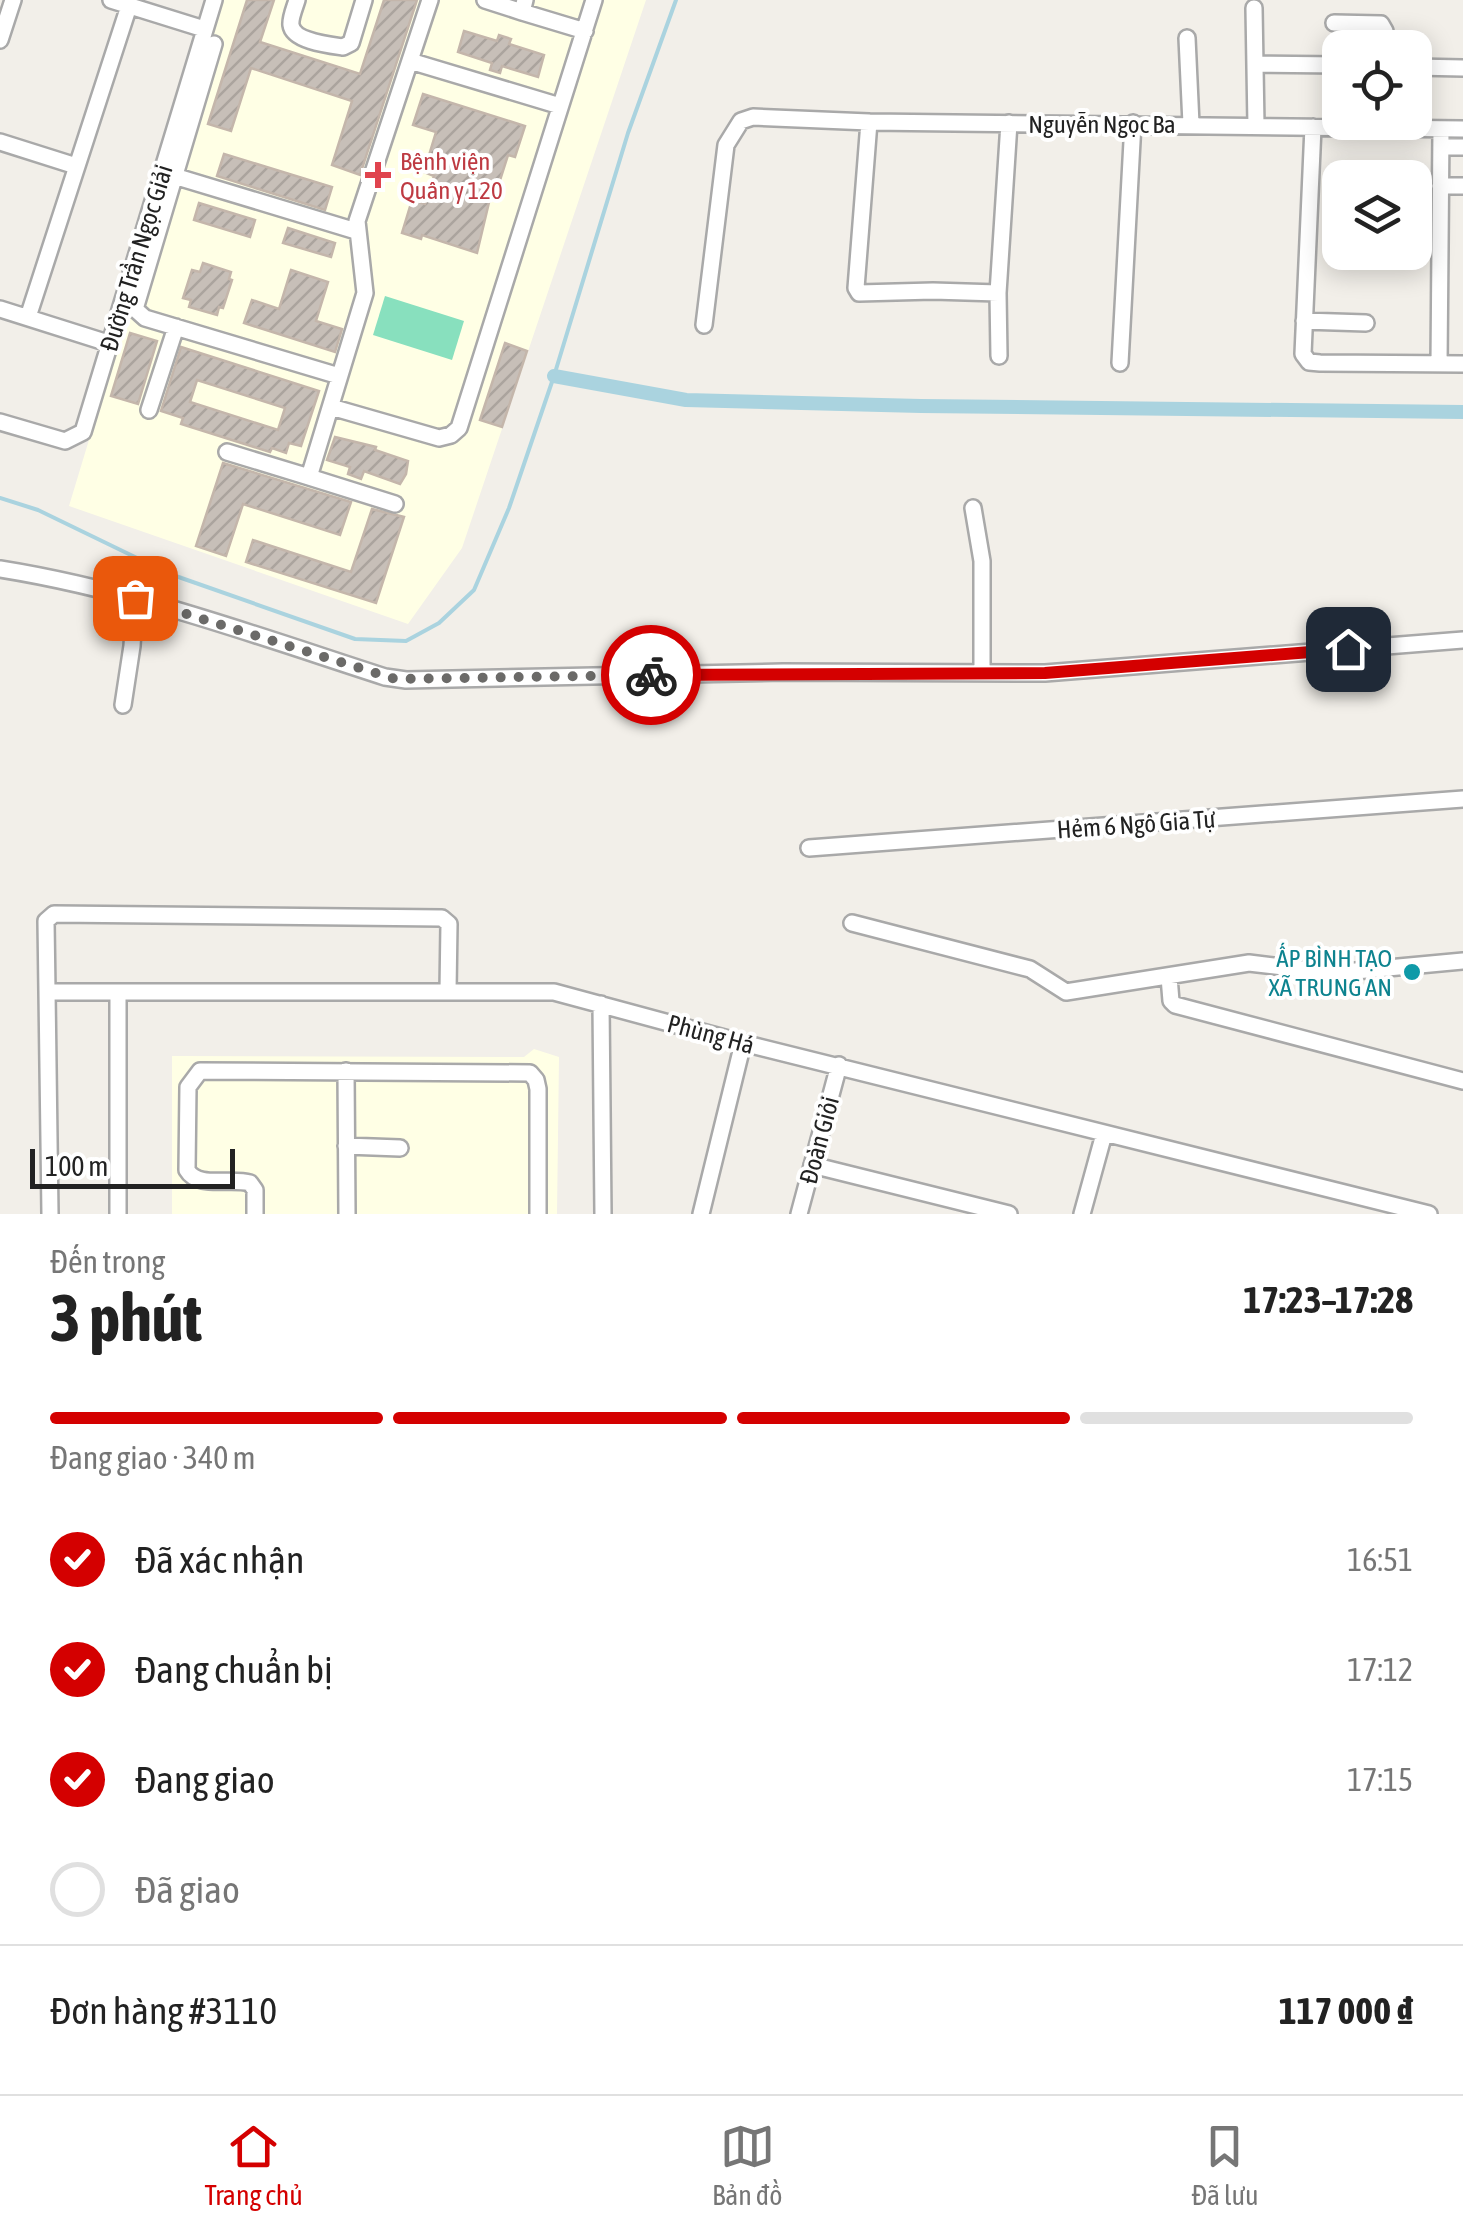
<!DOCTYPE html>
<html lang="vi">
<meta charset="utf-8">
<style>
:root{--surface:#fff;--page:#f6f6f6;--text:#222;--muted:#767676;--line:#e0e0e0;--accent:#d40000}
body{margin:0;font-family:"Asap Condensed",sans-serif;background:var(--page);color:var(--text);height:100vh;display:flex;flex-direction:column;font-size:38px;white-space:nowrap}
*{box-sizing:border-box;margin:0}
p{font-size:32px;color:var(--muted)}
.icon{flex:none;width:55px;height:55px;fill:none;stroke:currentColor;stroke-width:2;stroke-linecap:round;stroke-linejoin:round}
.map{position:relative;height:1214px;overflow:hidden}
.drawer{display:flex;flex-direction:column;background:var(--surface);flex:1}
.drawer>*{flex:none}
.controls{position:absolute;left:1322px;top:30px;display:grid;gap:20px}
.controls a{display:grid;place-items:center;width:110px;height:110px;border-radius:20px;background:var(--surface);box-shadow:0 5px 25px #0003;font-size:50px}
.scale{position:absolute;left:30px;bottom:25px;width:205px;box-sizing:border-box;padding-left:10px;border:5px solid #222;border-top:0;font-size:28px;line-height:35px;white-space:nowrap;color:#222;-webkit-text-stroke:8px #fff;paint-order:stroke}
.pin{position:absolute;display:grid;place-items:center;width:85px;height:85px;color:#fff;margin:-42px;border-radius:20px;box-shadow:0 5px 15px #0006}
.courier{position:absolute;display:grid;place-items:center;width:100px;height:100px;margin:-50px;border:8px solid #d40000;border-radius:50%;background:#fff;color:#222;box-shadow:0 2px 12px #0007}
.summary em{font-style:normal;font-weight:700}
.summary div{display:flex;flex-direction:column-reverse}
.summary{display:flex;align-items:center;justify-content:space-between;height:170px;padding:0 50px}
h1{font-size:65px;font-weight:700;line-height:75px}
.bar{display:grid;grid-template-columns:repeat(4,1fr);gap:15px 10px;align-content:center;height:120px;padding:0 50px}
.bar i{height:12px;border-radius:8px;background:var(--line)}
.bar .on{background:var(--accent)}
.bar p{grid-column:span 4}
.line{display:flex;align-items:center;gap:25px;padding:0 50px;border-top:2px solid var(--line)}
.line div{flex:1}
ol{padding:0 50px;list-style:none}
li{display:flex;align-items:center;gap:30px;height:110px}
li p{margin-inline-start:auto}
li .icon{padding:10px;border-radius:50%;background:var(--accent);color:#fff;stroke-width:4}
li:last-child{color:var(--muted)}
li i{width:55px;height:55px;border:5px solid var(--line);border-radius:50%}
.menu{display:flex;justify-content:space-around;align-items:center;height:140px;border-top:2px solid var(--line);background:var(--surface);font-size:28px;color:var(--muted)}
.menu a{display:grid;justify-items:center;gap:5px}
.menu .on{color:var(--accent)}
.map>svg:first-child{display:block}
.education{fill:#ffffe5}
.pitch{fill:#88e0be}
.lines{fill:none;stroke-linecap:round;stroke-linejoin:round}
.stream{stroke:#aad3df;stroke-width:4}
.canal{stroke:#aad3df;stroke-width:14}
.building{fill:url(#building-hatch);stroke:#c4b6ab;stroke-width:2.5;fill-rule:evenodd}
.minor-casing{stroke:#a9a9a9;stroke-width:20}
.minor{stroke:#fff;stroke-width:15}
.done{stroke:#6b6a68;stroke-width:10;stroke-dasharray:0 18}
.route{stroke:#d40000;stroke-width:12}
.health-dot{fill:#e0444e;stroke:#fff;stroke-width:4}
.culture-dot{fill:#0f9aa8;stroke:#fff;stroke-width:4}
.labels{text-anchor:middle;stroke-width:8;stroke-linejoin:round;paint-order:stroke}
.street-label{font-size:25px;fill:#222;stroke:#fff}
.health-label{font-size:25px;fill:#be3a42;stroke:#fff;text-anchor:start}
.culture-label{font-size:25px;fill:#0d838f;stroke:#fff;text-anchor:end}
</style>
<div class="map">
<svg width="1463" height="1214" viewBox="0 0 1463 1214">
<defs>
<pattern id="building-hatch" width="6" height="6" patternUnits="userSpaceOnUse" patternTransform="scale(2.5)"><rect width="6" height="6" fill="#c7bfb8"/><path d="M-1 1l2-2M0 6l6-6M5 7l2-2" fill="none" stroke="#aba49e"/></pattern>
</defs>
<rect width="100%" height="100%" fill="#f2efe9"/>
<!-- education -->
<path class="education" d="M 222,0 L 646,0 L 462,548 L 408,624 L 69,506 Z
M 534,1049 L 559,1057 L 557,1214 L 172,1214 L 172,1056 L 524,1057 Z"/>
<!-- pitch -->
<path class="pitch" d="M 385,296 L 464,321 L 452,360 L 373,335 Z"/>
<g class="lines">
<!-- stream -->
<path class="stream" d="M 0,498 L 38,510 L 170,574 L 355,639 L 406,641 L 439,623 L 474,590 L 509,508 L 554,376 L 628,133 L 676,0"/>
<!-- canal -->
<path class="canal" d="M 554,376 L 686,400 L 921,406 L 1463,412"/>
</g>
<!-- building -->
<path class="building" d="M 247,0 L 274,0 L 260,42 L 360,74 L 384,0 L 417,0 L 360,175 L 332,165 L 352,101 L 251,68 L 231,131 L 208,124 Z
M 464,31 L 497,41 L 499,35 L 511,39 L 509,44 L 544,55 L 538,77 L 502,66 L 500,73 L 490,70 L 492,63 L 458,52 Z
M 423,94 L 525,126 L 515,157 L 508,155 L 495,196 L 491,194 L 477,253 L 422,235 L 421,239 L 402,233 L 412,200 L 425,204 L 434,176 L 424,172 L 436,132 L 413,125 Z
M 224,154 L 332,187 L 325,210 L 217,176 Z
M 199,203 L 255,220 L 250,237 L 194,220 Z
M 288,228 L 335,243 L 331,257 L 283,243 Z
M 203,263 L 231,272 L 229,279 L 232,280 L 223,308 L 219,307 L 217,315 L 189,307 L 191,300 L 183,298 L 192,270 L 200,272 Z
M 291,270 L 328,282 L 316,321 L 342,329 L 335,352 L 244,323 L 252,300 L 279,309 Z
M 130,333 L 157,341 L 138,404 L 111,396 Z
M 505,343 L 527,351 L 502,427 L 480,420 Z
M 181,347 L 319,391 L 301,446 L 289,443 L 286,453 L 272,448 L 270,452 L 181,424 L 183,418 L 161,411 ZM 197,380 L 285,408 L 278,430 L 190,402 Z
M 335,437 L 376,447 L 375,450 L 408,461 L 406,474 L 400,484 L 364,471 L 361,479 L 348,474 L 350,467 L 327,460 Z
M 223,463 L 351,502 L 340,535 L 243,504 L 226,556 L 196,546 Z
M 372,509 L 404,517 L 376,603 L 246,562 L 253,540 L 351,572 Z"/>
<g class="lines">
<!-- minor casing -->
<g class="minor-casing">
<path id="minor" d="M 111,0 L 204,29
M 297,0 C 295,7 290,18 291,25 C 293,41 329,45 343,47 L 351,43 L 364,0
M 485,0 L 522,12 L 525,0
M 1254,8 L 1256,126
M 522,12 L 585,31
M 1334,23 L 1381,24 L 1385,31 L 1385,48
M 1187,38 L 1191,124
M 0,40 L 13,0
M 214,44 L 135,309 L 145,318 L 339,376
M 410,61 L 560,106
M 1257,64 L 1340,65
M 1415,67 L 1463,68
M 869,122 L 856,288 L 859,293 L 933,291 L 998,293
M 1313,127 L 1303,354 L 1309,362 L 1320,363 L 1463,364
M 0,142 L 76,166
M 1441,147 L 1463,147
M 174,176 L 356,231
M 1440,186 L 1463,186
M 0,309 L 111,344
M 28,317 L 129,6
M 1304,321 L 1366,323
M 704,325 L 726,145 L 741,121 L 753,117 L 869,122 L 1463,129
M 999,356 L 998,293 L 1009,123
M 1120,363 L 1133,123
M 1439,364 L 1441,129
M 331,407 L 439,438 L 451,435 L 459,428 L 594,0
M 149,410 L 176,327
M 0,422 L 65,441 L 83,432 L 214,0
M 227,452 L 309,477
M 395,504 L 309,477 L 365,293 L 357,221 L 430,0
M 973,508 L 982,561 L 982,673
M 0,569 C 132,590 258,636 385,677 L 406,680 L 783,672 L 1045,673 L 1463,640
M 123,705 L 132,646 L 135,598
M 809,848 L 1463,799
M 852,923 L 1030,969 L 1066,992 L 1249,963 L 1334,973 L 1463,961
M 1169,977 L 1171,1001 L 1175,1005 L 1463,1081
M 448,991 L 449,924 L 442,918 L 54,914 L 46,921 L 47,992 L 554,992 L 743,1043 L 1429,1214
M 47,992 L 50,1214
M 118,993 L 118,1214
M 601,1004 L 603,1214
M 346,1071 L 347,1214
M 346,1146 L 400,1148
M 812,1165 L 1009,1214
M 255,1214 L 255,1190 L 250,1183 C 230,1177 198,1189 187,1170 L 188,1087 L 200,1071 L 530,1073 L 536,1080 L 538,1089 L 538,1214
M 701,1214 L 743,1043
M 799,1214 L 839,1065
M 1082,1214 L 1104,1134"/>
</g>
<!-- minor -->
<use href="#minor" class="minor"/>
</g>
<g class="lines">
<!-- done -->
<path class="done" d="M 135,598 L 395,679 L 651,675"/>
<!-- route -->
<path class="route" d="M 651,675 L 1045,673 L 1348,649"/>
</g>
<!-- markers -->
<path class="health-dot" d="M373 160h10v10h10v10h-10v10h-10v-10h-10v-10h10z"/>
<circle class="culture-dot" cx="1412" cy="972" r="10"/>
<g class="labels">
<!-- street labels -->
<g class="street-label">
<text x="1102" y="133">Nguyễn Ngọc Ba</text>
<text transform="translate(136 258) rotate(-73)" y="9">Đường Trần Ngọc Giải</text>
<text transform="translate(1136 824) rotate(-4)" y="9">Hẻm 6 Ngô Gia Tự</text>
<text transform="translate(711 1034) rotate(15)" y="9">Phùng Há</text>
<text transform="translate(819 1140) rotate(-75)" y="9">Đoàn Giỏi</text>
</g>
<!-- health labels -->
<g class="health-label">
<text x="400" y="170">Bệnh viện<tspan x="400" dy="29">Quân y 120</tspan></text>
</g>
<!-- culture labels -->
<g class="culture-label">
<text x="1392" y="967">ẤP BÌNH TẠO<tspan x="1392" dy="29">XÃ TRUNG AN</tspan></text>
</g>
</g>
</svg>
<div class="controls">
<a><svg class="icon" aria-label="locate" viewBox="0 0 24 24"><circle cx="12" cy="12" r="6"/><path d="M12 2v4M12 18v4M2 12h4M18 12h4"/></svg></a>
<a><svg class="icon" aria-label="layers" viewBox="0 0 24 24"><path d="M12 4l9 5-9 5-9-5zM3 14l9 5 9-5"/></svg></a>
</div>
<div class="scale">100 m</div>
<div class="pin" style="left:135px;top:598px;background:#ea580c"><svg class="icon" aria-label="bag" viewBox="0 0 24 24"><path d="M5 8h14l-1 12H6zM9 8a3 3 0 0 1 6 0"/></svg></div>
<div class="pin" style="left:1348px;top:649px;background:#1f2937"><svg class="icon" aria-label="home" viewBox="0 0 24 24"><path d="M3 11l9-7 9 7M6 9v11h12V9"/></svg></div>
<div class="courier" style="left:651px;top:675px"><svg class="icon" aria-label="bike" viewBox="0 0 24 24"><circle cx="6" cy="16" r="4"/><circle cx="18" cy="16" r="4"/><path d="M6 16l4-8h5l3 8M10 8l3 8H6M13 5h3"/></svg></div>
</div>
<section class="drawer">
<div class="summary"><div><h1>3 phút</h1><p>Đến trong</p></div><em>17:23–17:28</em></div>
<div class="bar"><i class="on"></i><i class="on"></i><i class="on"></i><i></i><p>Đang giao · 340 m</p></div>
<ol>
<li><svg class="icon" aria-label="check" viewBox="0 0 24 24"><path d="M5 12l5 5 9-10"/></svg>Đã xác nhận<p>16:51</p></li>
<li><svg class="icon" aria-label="check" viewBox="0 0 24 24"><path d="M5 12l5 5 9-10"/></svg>Đang chuẩn bị<p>17:12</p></li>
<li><svg class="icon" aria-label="check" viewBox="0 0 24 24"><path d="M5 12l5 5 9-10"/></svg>Đang giao<p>17:15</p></li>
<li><i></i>Đã giao</li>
</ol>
<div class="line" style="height:130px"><div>Đơn hàng #3110</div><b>117 000 ₫</b></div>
</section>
<nav class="menu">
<a class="on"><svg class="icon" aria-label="home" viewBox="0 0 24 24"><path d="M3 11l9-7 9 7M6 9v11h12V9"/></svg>Trang chủ</a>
<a><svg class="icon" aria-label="map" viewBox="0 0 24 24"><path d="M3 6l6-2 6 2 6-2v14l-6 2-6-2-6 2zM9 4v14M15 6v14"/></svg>Bản đồ</a>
<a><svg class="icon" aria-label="saved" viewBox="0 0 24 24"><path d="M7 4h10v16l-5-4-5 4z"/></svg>Đã lưu</a>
</nav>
